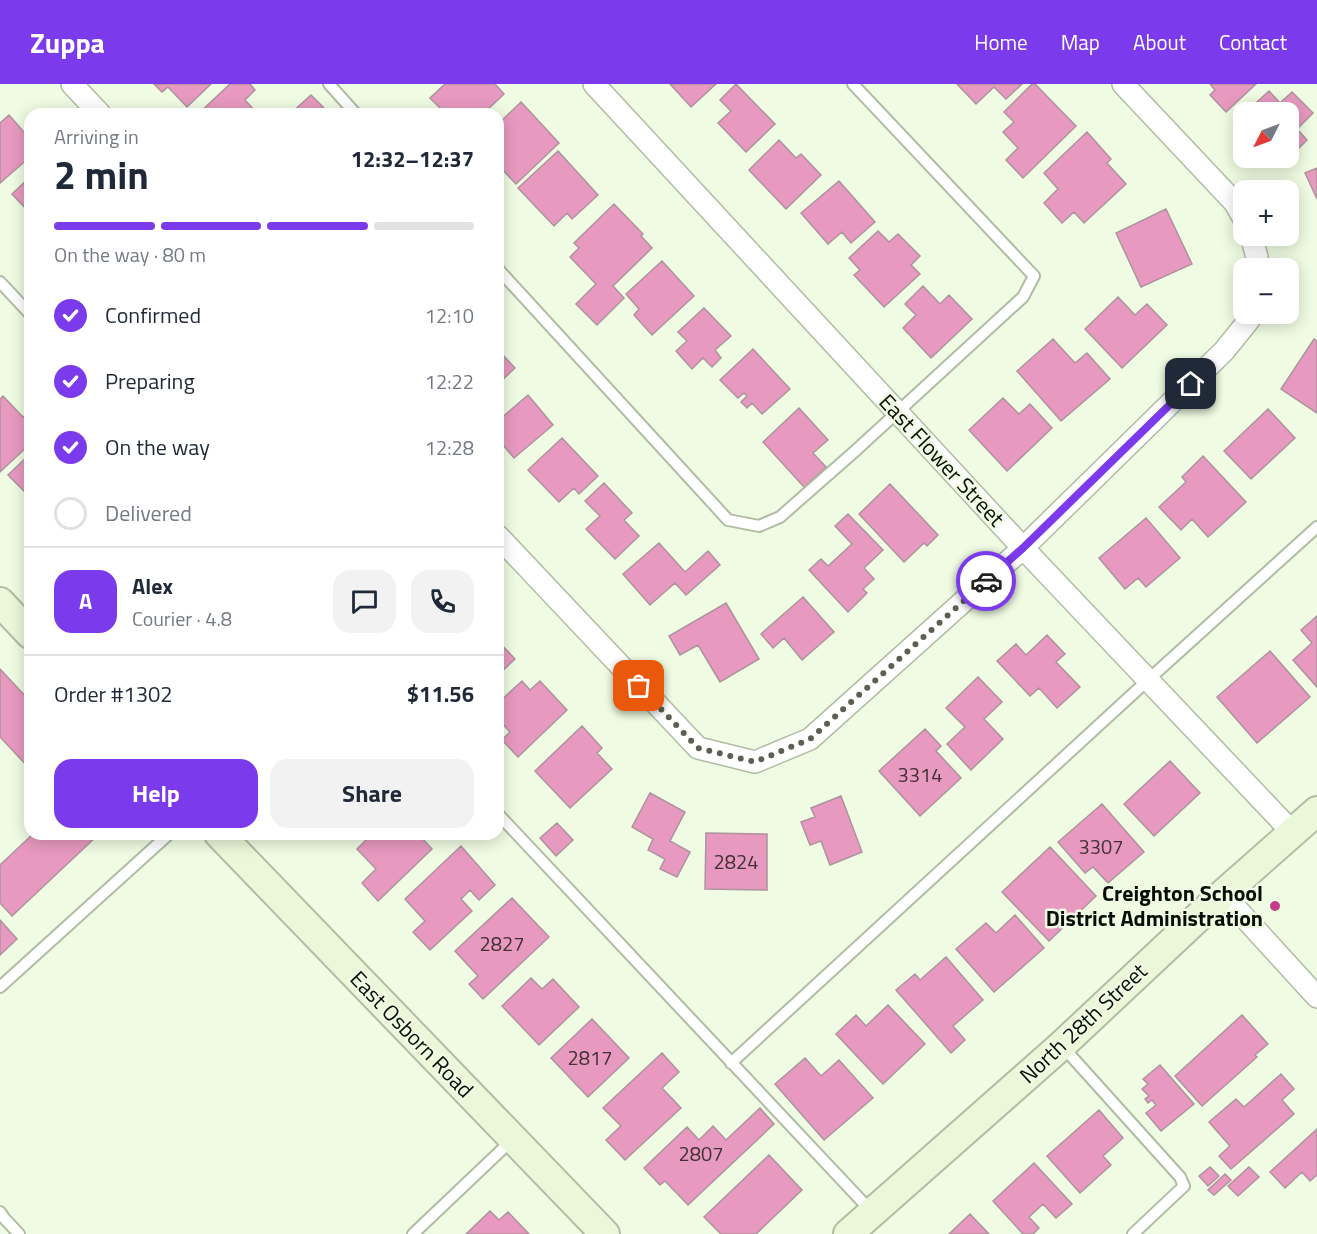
<!DOCTYPE html>
<meta charset="utf-8">
<style>
:root{--surface:#fff;--page:#f2f2f3;--text:#1f2937;--muted:#747a83;--line:#e0e1e3;--accent:#7c3aed}
body{margin:0;font-family:"Titillium Web",sans-serif;background:var(--page);color:var(--text);height:100vh;display:flex;flex-direction:column;font-size:22px;white-space:nowrap}
*{box-sizing:border-box;margin:0}
p{font-size:20px;color:var(--muted)}
.icon{flex:none;width:33px;height:33px;fill:none;stroke:currentColor;stroke-width:2;stroke-linecap:round;stroke-linejoin:round}
.map{position:relative;flex:1;overflow:hidden}
.panel{position:absolute;left:24px;top:24px;width:480px;height:732px;display:flex;flex-direction:column;background:var(--surface);border-radius:18px;box-shadow:0 3px 15px #0003}
.panel>*{flex:none}
.needle{width:39px;rotate:228deg}
.tools{position:absolute;left:1233px;top:18px;display:grid;gap:12px}
.tools a{display:grid;place-items:center;width:66px;height:66px;border-radius:12px;background:var(--surface);box-shadow:0 3px 15px #0003;font-size:30px}
.pin{position:absolute;display:grid;place-items:center;width:51px;height:51px;color:#fff;margin:-26px;border-radius:12px;box-shadow:0 3px 9px #0006}
.courier{position:absolute;display:grid;place-items:center;width:60px;height:60px;margin:-30px;border:4px solid #7c3aed;border-radius:50%;background:#fff;color:#222;box-shadow:0 2px 8px #0007}
.summary em{font-style:normal;font-weight:700}
.summary div{display:flex;flex-direction:column-reverse}
.summary{display:flex;align-items:center;justify-content:space-between;height:102px;padding:0 30px}
h1{font-size:39px;font-weight:700;line-height:45px}
.bar{display:grid;grid-template-columns:repeat(4,1fr);gap:9px 6px;align-content:center;height:72px;padding:0 30px}
.bar i{height:8px;border-radius:4px;background:var(--line)}
.bar .active{background:var(--accent)}
.bar p{grid-column:span 4}
.line{display:flex;align-items:center;gap:15px;padding:0 30px;border-top:2px solid var(--line)}
.line div{flex:1}
.round{display:grid;place-items:center;flex:none;width:63px;height:63px;border-radius:18px;background:var(--page)}
ol{padding:0 30px;list-style:none}
li{display:flex;align-items:center;gap:18px;height:66px}
li p{margin-inline-start:auto}
li .icon{padding:6px;border-radius:50%;background:var(--accent);color:#fff;stroke-width:4}
li:last-child{color:var(--muted)}
li i{width:33px;height:33px;border:3px solid var(--line);border-radius:50%}
.cta{display:flex;gap:12px;margin-top:auto;padding:12px 30px}
.cta a{flex:1;height:69px;border-radius:18px;background:var(--accent);color:#fff;font-size:24px;font-weight:700;line-height:69px;text-align:center}
.cta a+a{background:var(--page);color:var(--text)}
header{display:flex;align-items:center;gap:36px;box-sizing:border-box;height:84px;padding:0 30px;background:var(--accent);color:#fff}
header strong{font-size:28px}
nav{display:flex;gap:33px;margin-inline-start:auto;font-size:21px}
.map>svg:first-child{display:block}
.building{fill:#e799bf;stroke:#ad939e;stroke-width:1.5}
.lines{fill:none;stroke-linecap:round;stroke-linejoin:round}
.lane-casing{stroke:#b1bca4;stroke-width:14}
.street-casing{stroke:#b1bca4;stroke-width:24}
.secondary-casing{stroke:#b1bca4;stroke-width:32}
.lane{stroke:#fff;stroke-width:10}
.street{stroke:#fff;stroke-width:21}
.secondary{stroke:#eaf7d8;stroke-width:28}
.done{stroke:#5a6053;stroke-width:6;stroke-dasharray:0 10.8}
.route{stroke:#7c3aed;stroke-width:8}
.poi-dot{fill:#c03e87;stroke:#effbe2;stroke-width:2}
.labels{text-anchor:middle;stroke-width:5;stroke-linejoin:round;paint-order:stroke}
.number-label{font-size:20px;fill:#413034}
.street-label{font-size:22px;fill:#0a0d06;stroke:#effbe2}
.poi-label{font-size:22px;font-weight:bold;fill:#0a0d06;stroke:#effbe2;text-anchor:end}
</style>
<header>
<strong>Zuppa</strong>
<nav><a>Home</a><a>Map</a><a>About</a><a>Contact</a></nav>
</header>
<div class="map">
<svg width="1317" height="1150" viewBox="0 0 1317 1150">
<rect width="100%" height="100%" fill="#effbe2"/>
<!-- building -->
<path class="building" d="M 154,0 L 211,0 L 187,23 L 168,3 L 162,8 Z
M 230,0 L 250,0 L 255,6 L 245,16 L 258,30 L 198,30 Z
M 445,0 L 495,0 L 504,10 L 483,30 L 446,30 L 430,14 Z
M 670,0 L 716,0 L 691,23 Z
M 736,0 L 775,40 L 746,68 L 718,39 L 731,27 L 720,16 Z
M 957,0 L 1022,0 L 1006,15 L 994,3 L 976,20 Z
M 1032,0 L 1035,0 L 1076,42 L 1023,94 L 1006,76 L 1018,64 L 1003,48 L 1014,38 L 1004,28 Z
M 1210,0 L 1256,0 L 1226,28 L 1210,11 L 1215,6 Z
M 1269,7 L 1280,19 L 1292,8 L 1313,29 L 1297,45 L 1307,56 L 1285,78 L 1281,74 L 1288,74 L 1288,28 L 1246,28 Z
M 311,11 L 330,30 L 290,30 Z
M 521,18 L 559,59 L 516,100 L 498,81 L 498,40 Z
M 9,31 L 30,55 L 30,73 L 0,99 L 0,39 Z
M 1087,48 L 1111,75 L 1107,79 L 1126,100 L 1084,139 L 1074,128 L 1062,139 L 1044,119 L 1058,105 L 1044,89 Z
M 779,56 L 796,74 L 801,70 L 821,91 L 786,125 L 749,86 Z
M 558,67 L 598,111 L 572,135 L 567,129 L 554,142 L 518,104 Z
M 1317,84 L 1317,115 L 1305,89 Z
M 30,93 L 30,129 L 12,110 Z
M 839,97 L 875,138 L 851,159 L 842,148 L 828,160 L 801,129 Z
M 614,120 L 643,150 L 641,152 L 652,164 L 613,202 L 624,214 L 597,241 L 576,220 L 596,200 L 570,173 L 579,164 L 574,159 Z
M 1166,125 L 1192,180 L 1141,203 L 1116,149 Z
M 878,147 L 889,158 L 898,150 L 920,172 L 911,181 L 920,190 L 884,223 L 854,191 L 860,186 L 849,174 Z
M 662,177 L 694,212 L 652,251 L 634,231 L 639,225 L 626,210 Z
M 923,202 L 940,220 L 949,211 L 972,235 L 931,274 L 903,244 L 916,231 L 905,220 Z
M 1118,213 L 1135,231 L 1147,220 L 1167,241 L 1122,284 L 1085,245 Z
M 704,224 L 731,252 L 715,266 L 721,274 L 712,283 L 703,274 L 692,285 L 676,267 L 687,257 L 678,248 Z
M 1053,255 L 1075,279 L 1087,269 L 1110,295 L 1061,337 L 1017,287 Z
M 1314,255 L 1317,257 L 1317,329 L 1281,305 Z
M 753,265 L 790,305 L 762,330 L 752,319 L 747,324 L 741,318 L 747,312 L 744,309 L 738,314 L 720,296 Z
M 498,266 L 515,284 L 498,300 Z
M 528,311 L 553,341 L 514,374 L 498,355 L 498,337 Z
M 3,312 L 23,333 L 30,327 L 30,360 L 0,388 L 0,315 Z
M 1003,314 L 1019,330 L 1030,320 L 1052,344 L 1007,387 L 969,346 Z
M 799,324 L 828,356 L 813,369 L 826,383 L 804,403 L 763,358 Z
M 1268,325 L 1295,354 L 1251,395 L 1224,367 Z
M 562,354 L 598,392 L 579,410 L 574,404 L 559,418 L 528,386 Z
M 30,370 L 30,413 L 8,391 Z
M 1203,372 L 1246,418 L 1208,453 L 1192,435 L 1181,446 L 1159,423 L 1186,398 L 1182,393 Z
M 604,399 L 632,429 L 624,436 L 639,452 L 615,475 L 586,445 L 600,432 L 585,417 Z
M 890,400 L 938,451 L 927,462 L 924,459 L 904,478 L 859,430 Z
M 848,430 L 883,466 L 864,484 L 874,495 L 863,505 L 867,509 L 848,528 L 809,486 L 821,475 L 828,482 L 852,460 L 835,442 Z
M 1146,434 L 1180,474 L 1146,503 L 1138,494 L 1125,505 L 1099,474 Z
M 659,459 L 685,488 L 708,467 L 720,481 L 686,511 L 675,499 L 650,521 L 623,490 Z
M 803,513 L 834,548 L 802,576 L 784,554 L 773,564 L 761,550 Z
M 726,519 L 759,575 L 720,598 L 698,561 L 680,571 L 669,552 Z
M 1317,532 L 1317,603 L 1293,576 L 1312,559 L 1301,546 Z
M 1047,551 L 1065,570 L 1056,578 L 1080,603 L 1057,624 L 1039,604 L 1030,612 L 997,577 L 1016,560 L 1026,571 Z
M 498,557 L 515,575 L 498,591 Z
M 1270,567 L 1310,613 L 1257,659 L 1217,613 Z
M 0,585 L 30,617 L 30,685 L 0,653 Z
M 978,593 L 1002,618 L 984,635 L 1003,655 L 971,686 L 947,660 L 965,643 L 946,624 Z
M 522,597 L 530,606 L 540,597 L 567,626 L 518,673 L 502,656 L 510,648 L 498,635 L 498,619 Z
M 582,642 L 602,664 L 597,669 L 612,685 L 570,724 L 535,687 Z
M 925,645 L 941,662 L 936,667 L 961,694 L 920,732 L 879,687 Z
M 1170,677 L 1200,709 L 1154,752 L 1124,720 Z
M 650,709 L 685,728 L 670,757 L 690,768 L 677,793 L 660,785 L 665,775 L 648,766 L 653,755 L 632,743 Z
M 841,712 L 862,768 L 830,781 L 821,757 L 810,761 L 801,738 L 815,733 L 811,724 Z
M 1102,720 L 1144,768 L 1108,799 L 1093,783 L 1085,789 L 1058,758 Z
M 557,739 L 573,756 L 556,772 L 540,754 Z
M 706,749 L 767,750 L 767,806 L 705,805 Z
M 33,750 L 99,750 L 12,832 L 0,819 L 0,781 Z
M 372,750 L 418,750 L 432,765 L 378,817 L 362,799 L 376,785 L 357,765 Z
M 461,762 L 495,801 L 479,816 L 470,806 L 461,815 L 472,827 L 430,866 L 413,848 L 425,837 L 405,815 Z
M 1050,763 L 1096,812 L 1049,857 L 1002,808 Z
M 512,814 L 549,853 L 483,915 L 469,900 L 478,892 L 455,867 Z
M 1015,831 L 1044,864 L 994,908 L 956,865 L 986,839 L 996,849 Z
M 0,836 L 17,855 L 0,871 Z
M 946,873 L 983,916 L 953,942 L 965,956 L 951,969 L 896,906 L 915,890 L 920,896 Z
M 531,894 L 542,905 L 553,895 L 579,923 L 539,961 L 502,922 Z
M 888,921 L 925,960 L 883,1000 L 836,950 L 856,931 L 866,942 Z
M 1242,931 L 1268,960 L 1255,971 L 1257,973 L 1202,1022 L 1175,992 Z
M 592,935 L 629,974 L 588,1013 L 551,974 Z
M 662,969 L 679,988 L 662,1004 L 681,1024 L 625,1076 L 606,1056 L 621,1042 L 603,1024 Z
M 805,974 L 821,992 L 839,976 L 873,1014 L 824,1056 L 775,1000 Z
M 1160,981 L 1194,1020 L 1161,1047 L 1146,1029 L 1156,1021 L 1152,1016 L 1148,1019 L 1145,1015 L 1149,1012 L 1142,1005 L 1148,1000 L 1143,995 Z
M 1281,990 L 1294,1005 L 1282,1016 L 1294,1030 L 1231,1085 L 1219,1072 L 1230,1062 L 1209,1038 L 1236,1015 L 1244,1023 Z
M 760,1024 L 774,1040 L 688,1121 L 665,1097 L 660,1101 L 644,1084 L 687,1043 L 699,1056 L 713,1042 L 726,1056 Z
M 1099,1026 L 1123,1054 L 1103,1072 L 1111,1081 L 1080,1109 L 1047,1072 Z
M 1317,1045 L 1317,1091 L 1310,1097 L 1302,1088 L 1285,1104 L 1270,1088 Z
M 769,1071 L 802,1106 L 756,1150 L 721,1150 L 704,1133 Z
M 1034,1079 L 1072,1120 L 1056,1134 L 1043,1120 L 1029,1133 L 1039,1144 L 1033,1150 L 1023,1150 L 993,1117 Z
M 1210,1083 L 1219,1092 L 1208,1102 L 1199,1092 Z
M 1249,1083 L 1259,1093 L 1238,1112 L 1228,1102 Z
M 1225,1090 L 1231,1096 L 1214,1111 L 1208,1106 Z
M 490,1127 L 499,1136 L 508,1128 L 529,1150 L 466,1150 Z
M 970,1130 L 989,1150 L 949,1150 Z"/>
<g class="lines">
<!-- lane casing -->
<g class="lane-casing">
<path id="lane" d="M 329,0 L 356,30
M 498,185 L 728,436 L 759,442 L 780,433 L 854,368 L 1023,213 L 1034,192 L 853,0
M 0,198 L 30,230
M 498,730 L 872,1128
M 0,903 L 169,750
M 1063,963 L 1180,1093 L 1184,1102 L 1133,1150
M 731,979 L 1148,596 L 1317,443
M 0,1128 L 4,1134 L 19,1150
M 413,1150 L 513,1055"/>
</g>
<!-- street casing -->
<g class="street-casing">
<path id="street" d="M 72,0 L 100,30
M 594,0 L 1023,464 L 1293,749
M 1123,0 L 1235,119 L 1244,135
M 1251,152 L 1257,173 L 1256,184
M 498,452 L 698,664 L 755,678 L 810,655 L 1023,464 L 1224,267 L 1249,236 L 1250,230
M 1223,810 L 1317,913"/>
</g>
<!-- secondary casing -->
<g class="secondary-casing">
<path id="secondary" d="M 0,518 L 30,550
M 219,750 L 605,1150
M 848,1150 L 1062,961 L 1223,810 L 1317,727"/>
</g>
<!-- lane -->
<use href="#lane" class="lane"/>
<!-- street -->
<use href="#street" class="street"/>
<!-- secondary -->
<use href="#secondary" class="secondary"/>
</g>
<g class="lines">
<!-- done -->
<path class="done" d="M 639,602 L 698,664 L 755,678 L 810,655 L 986,497"/>
<!-- route -->
<path class="route" d="M 986,497 L 1023,464 L 1191,300"/>
</g>
<!-- markers -->
<circle class="poi-dot" cx="1275" cy="822" r="6"/>
<g class="labels">
<!-- number labels -->
<g class="number-label">
<text x="920" y="698">3314</text>
<text x="1101" y="770">3307</text>
<text x="736" y="785">2824</text>
<text x="502" y="867">2827</text>
<text x="590" y="981">2817</text>
<text x="701" y="1077">2807</text>
</g>
<!-- street labels -->
<g class="street-label">
<text transform="translate(942 376) rotate(47)" y="8">East Flower Street</text>
<text transform="translate(1083 939) rotate(-43)" y="8">North 28th Street</text>
<text transform="translate(412 950) rotate(46)" y="8">East Osborn Road</text>
</g>
<!-- poi labels -->
<g class="poi-label">
<text x="1263" y="817">Creighton School<tspan x="1263" dy="25">District Administration</tspan></text>
</g>
</g>
</svg>
<div class="tools">
<a><svg class="needle" viewBox="-14 -14 28 28"><path d="M0-13l5 13h-10z" fill="#e53935"/><path d="M0 13l5-13h-10z" fill="#747a83"/></svg></a>
<a>+</a>
<a>−</a>
</div>
<div class="pin" style="left:639px;top:602px;background:#ea580c"><svg class="icon" aria-label="bag" viewBox="0 0 24 24"><path d="M5 8h14l-1 12H6zM9 8a3 3 0 0 1 6 0"/></svg></div>
<div class="pin" style="left:1191px;top:300px;background:#1f2937"><svg class="icon" aria-label="home" viewBox="0 0 24 24"><path d="M3 11l9-7 9 7M6 9v11h12V9"/></svg></div>
<div class="courier" style="left:986px;top:497px"><svg class="icon" aria-label="car" viewBox="0 0 24 24"><path d="M5 17H2v-5l4-1 3-4h7l3 4 3 1v5h-3M9 17h6M6 11h13"/><circle cx="7" cy="17" r="2"/><circle cx="17" cy="17" r="2"/></svg></div>
<section class="panel">
<div class="summary"><div><h1>2 min</h1><p>Arriving in</p></div><em>12:32–12:37</em></div>
<div class="bar"><i class="active"></i><i class="active"></i><i class="active"></i><i></i><p>On the way · 80 m</p></div>
<ol>
<li><svg class="icon" aria-label="check" viewBox="0 0 24 24"><path d="M5 12l5 5 9-10"/></svg>Confirmed<p>12:10</p></li>
<li><svg class="icon" aria-label="check" viewBox="0 0 24 24"><path d="M5 12l5 5 9-10"/></svg>Preparing<p>12:22</p></li>
<li><svg class="icon" aria-label="check" viewBox="0 0 24 24"><path d="M5 12l5 5 9-10"/></svg>On the way<p>12:28</p></li>
<li><i></i>Delivered</li>
</ol>
<div class="line" style="height:108px"><b class="round" style="background:var(--accent);color:#fff">A</b><div><b>Alex</b><p>Courier · 4.8</p></div><a class="round"><svg class="icon" aria-label="chat" viewBox="0 0 24 24"><path d="M4 5h16v11H9l-5 4z"/></svg></a><a class="round"><svg class="icon" aria-label="phone" viewBox="0 0 24 24"><path d="M5 4h4l2 5-3 2q2 4 5 5l2-3 5 2v4C11 20 4 13 5 4z"/></svg></a></div>
<div class="line" style="height:78px"><div>Order #1302</div><b>$11.56</b></div>
<div class="cta"><a>Help</a><a>Share</a></div>
</section>
</div>
